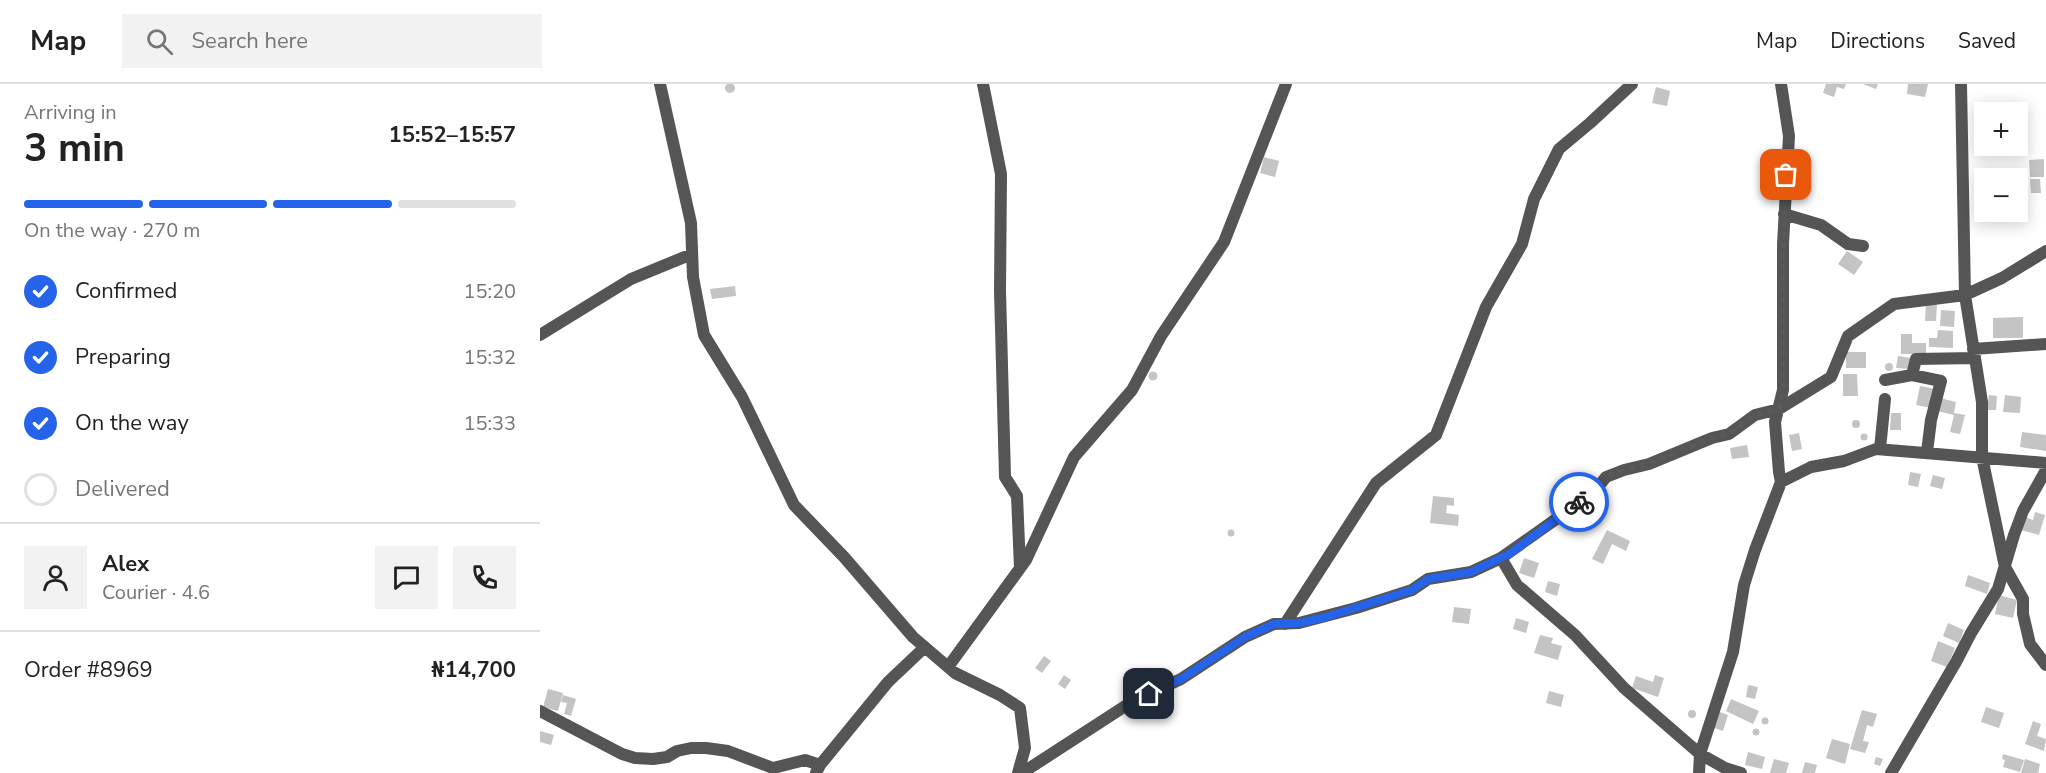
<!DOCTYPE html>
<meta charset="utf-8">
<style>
:root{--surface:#fff;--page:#f2f2f2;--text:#222;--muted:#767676;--line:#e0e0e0;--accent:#2563eb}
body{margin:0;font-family:"Nunito Sans",sans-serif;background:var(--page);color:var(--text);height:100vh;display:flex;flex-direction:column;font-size:22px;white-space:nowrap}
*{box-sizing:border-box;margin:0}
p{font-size:20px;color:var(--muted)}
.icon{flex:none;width:33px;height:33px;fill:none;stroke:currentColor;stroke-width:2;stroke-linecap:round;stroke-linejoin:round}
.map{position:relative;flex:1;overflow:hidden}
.details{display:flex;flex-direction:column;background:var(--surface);width:540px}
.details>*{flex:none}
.tools{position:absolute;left:1434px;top:18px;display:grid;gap:12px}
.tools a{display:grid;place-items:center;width:54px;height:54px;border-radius:0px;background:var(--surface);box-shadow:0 3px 15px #0003;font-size:30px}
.pin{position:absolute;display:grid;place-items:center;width:51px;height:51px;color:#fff;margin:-26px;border-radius:12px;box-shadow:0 3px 9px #0006}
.courier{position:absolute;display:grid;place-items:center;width:60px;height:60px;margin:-30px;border:4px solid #2563eb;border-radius:50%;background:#fff;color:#222;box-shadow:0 2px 8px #0007}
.overview em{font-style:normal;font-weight:700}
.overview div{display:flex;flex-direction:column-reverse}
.overview{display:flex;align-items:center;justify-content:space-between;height:102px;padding:0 24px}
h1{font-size:39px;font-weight:700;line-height:45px}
.bar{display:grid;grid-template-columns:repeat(4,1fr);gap:9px 6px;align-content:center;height:72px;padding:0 24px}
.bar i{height:8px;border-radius:4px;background:var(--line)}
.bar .selected{background:var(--accent)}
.bar p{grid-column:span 4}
.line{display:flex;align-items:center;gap:15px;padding:0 24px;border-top:2px solid var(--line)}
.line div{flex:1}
.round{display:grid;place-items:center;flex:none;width:63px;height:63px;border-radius:0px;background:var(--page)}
ol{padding:0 24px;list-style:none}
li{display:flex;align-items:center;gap:18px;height:66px}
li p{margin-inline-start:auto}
li .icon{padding:6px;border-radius:50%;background:var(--accent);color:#fff;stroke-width:4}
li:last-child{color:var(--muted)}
li i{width:33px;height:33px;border:3px solid var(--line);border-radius:50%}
header{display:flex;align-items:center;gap:36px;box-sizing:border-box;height:84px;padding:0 30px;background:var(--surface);border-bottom:2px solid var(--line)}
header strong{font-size:28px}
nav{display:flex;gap:33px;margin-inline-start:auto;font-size:21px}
.search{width:420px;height:54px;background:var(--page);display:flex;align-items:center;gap:15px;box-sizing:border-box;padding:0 21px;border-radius:0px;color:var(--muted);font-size:22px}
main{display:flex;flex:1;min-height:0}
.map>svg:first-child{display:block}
.building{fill:#c4c4c4}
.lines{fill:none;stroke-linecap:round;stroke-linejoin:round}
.minor{stroke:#555;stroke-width:12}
.done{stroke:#595959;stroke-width:6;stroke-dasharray:0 10.8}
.route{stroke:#2563eb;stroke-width:8}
</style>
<header>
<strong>Map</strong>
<div class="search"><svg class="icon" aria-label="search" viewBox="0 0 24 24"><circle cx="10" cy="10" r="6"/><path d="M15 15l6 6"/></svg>Search here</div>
<nav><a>Map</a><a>Directions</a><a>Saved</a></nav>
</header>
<main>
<section class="details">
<div class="overview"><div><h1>3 min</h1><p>Arriving in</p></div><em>15:52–15:57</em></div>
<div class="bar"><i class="selected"></i><i class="selected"></i><i class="selected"></i><i></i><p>On the way · 270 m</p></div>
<ol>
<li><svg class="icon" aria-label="check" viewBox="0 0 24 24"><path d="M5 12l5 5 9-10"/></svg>Confirmed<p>15:20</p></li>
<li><svg class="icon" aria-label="check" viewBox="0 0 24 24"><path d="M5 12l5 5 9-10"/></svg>Preparing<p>15:32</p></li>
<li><svg class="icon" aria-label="check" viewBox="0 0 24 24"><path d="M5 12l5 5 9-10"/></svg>On the way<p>15:33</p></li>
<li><i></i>Delivered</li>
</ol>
<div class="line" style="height:108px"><a class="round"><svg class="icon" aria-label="person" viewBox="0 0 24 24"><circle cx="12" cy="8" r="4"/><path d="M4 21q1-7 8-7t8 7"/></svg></a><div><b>Alex</b><p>Courier · 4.6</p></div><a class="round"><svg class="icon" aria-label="chat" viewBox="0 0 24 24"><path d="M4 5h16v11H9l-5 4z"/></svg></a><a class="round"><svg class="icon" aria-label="phone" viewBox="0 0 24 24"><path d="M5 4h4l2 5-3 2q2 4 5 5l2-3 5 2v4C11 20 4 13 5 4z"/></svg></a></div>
<div class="line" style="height:78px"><div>Order #8969</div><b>₦14,700</b></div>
</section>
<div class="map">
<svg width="1506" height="689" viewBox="0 0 1506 689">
<rect width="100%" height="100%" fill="#fff"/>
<!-- building -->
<path class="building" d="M185 4a5 5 0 1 1 10 0a5 5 0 1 1-10 0Z
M 1286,0 L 1306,0 L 1304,5 L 1297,3 L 1294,13 L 1283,9 Z
M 1323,0 L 1338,0 L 1336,5 Z
M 1368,0 L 1388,0 L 1385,13 L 1367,10 Z
M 1116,3 L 1130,7 L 1127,22 L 1112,19 Z
M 724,73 L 739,77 L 735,93 L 720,89 Z
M 1504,75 L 1504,93 L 1490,93 L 1489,76 Z
M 1490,95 L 1500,95 L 1501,109 L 1491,109 Z
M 1307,167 L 1323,178 L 1314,191 L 1298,180 Z
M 195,202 L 196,212 L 172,215 L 170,205 Z
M 1386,219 L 1397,219 L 1396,237 L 1385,237 Z
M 1401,226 L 1415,227 L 1414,243 L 1400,242 Z
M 1483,233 L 1483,254 L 1453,254 L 1453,234 Z
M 1398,246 L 1413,247 L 1413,264 L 1389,263 L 1389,254 L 1397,254 Z
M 1361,250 L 1372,250 L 1372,259 L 1386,259 L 1386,270 L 1361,270 Z
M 1306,268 L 1326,268 L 1326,284 L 1306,284 Z
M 1358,272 L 1371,274 L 1370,285 L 1356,284 Z
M1345 283a4 4 0 1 1 8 0a4 4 0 1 1-8 0Z
M608.5 292a4.5 4.5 0 1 1 9 0a4.5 4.5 0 1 1-9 0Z
M 1303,290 L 1317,290 L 1318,312 L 1303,312 Z
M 1380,302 L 1395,305 L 1391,324 L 1376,321 Z
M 1449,311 L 1457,312 L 1456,326 L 1447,326 Z
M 1465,311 L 1481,313 L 1480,329 L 1463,328 Z
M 1400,314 L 1416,318 L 1414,329 L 1425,331 L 1420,350 L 1410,348 L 1414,331 L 1397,327 Z
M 1351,329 L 1361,329 L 1361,346 L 1350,346 Z
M1312 340a4 4 0 1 1 8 0a4 4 0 1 1-8 0Z
M 1482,348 L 1506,351 L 1506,367 L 1480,363 Z
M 1259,349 L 1262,365 L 1252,367 L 1249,351 Z
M1320.5 353a3.5 3.5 0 1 1 7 0a3.5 3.5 0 1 1-7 0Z
M 1207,361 L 1209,373 L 1192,375 L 1190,364 Z
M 1370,388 L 1381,390 L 1378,403 L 1368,401 Z
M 1393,391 L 1405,394 L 1402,405 L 1390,402 Z
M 893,412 L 914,414 L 914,422 L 907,421 L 906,429 L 919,431 L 918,442 L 890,439 Z
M 1495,428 L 1505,431 L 1499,451 L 1481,446 L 1485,433 L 1493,436 Z
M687.5 449a3.5 3.5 0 1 1 7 0a3.5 3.5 0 1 1-7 0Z
M 1067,446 L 1090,457 L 1086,467 L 1072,460 L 1063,480 L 1052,475 Z
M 984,474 L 999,479 L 994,494 L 979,489 Z
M 1428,491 L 1450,499 L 1447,510 L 1425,502 Z
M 1008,497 L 1020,500 L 1017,512 L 1005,508 Z
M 1459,511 L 1477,516 L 1473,534 L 1455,530 Z
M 914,523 L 931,525 L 929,540 L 912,538 Z
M 976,534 L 989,538 L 986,549 L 973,545 Z
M 1408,539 L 1424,546 L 1419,559 L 1403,552 Z
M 1000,551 L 1013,554 L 1011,559 L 1022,562 L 1018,576 L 994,569 Z
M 1398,557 L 1415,564 L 1407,583 L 1391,577 Z
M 504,572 L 511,577 L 502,589 L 495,584 Z
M 524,591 L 531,596 L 525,605 L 518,600 Z
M 1115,591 L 1124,594 L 1118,613 L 1092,604 L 1096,592 L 1113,598 Z
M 1208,601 L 1218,603 L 1215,615 L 1206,613 Z
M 8,605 L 23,609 L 18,627 L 3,623 Z
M 1009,607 L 1024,611 L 1021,623 L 1006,619 Z
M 23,611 L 36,615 L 31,632 L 24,630 L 27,619 L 21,618 Z
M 1191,615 L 1219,627 L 1213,640 L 1186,627 Z
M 1446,623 L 1464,629 L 1459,644 L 1441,638 Z
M1148 630a4 4 0 1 1 8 0a4 4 0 1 1-8 0Z
M 1322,626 L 1337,630 L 1333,643 L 1327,641 L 1323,657 L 1329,658 L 1325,669 L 1310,665 Z
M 1177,627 L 1188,631 L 1183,647 L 1171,643 Z
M1221.5 637a3.5 3.5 0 1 1 7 0a3.5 3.5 0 1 1-7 0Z
M 1493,637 L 1501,640 L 1497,652 L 1506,655 L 1504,667 L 1485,660 Z
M1212.5 648a3.5 3.5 0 1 1 7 0a3.5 3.5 0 1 1-7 0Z
M 0,647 L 14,651 L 11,661 L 0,658 Z
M 1292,655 L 1310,660 L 1305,680 L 1286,674 Z
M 1208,668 L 1225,673 L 1222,685 L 1205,681 Z
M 1463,670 L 1484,676 L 1480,688 L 1463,683 L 1465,676 L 1462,675 Z
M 1336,673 L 1343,675 L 1340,682 L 1334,680 Z
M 1234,675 L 1249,679 L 1246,689 L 1230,689 Z
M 1485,675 L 1500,680 L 1498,689 L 1481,689 Z
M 1265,678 L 1277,681 L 1275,689 L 1262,689 Z"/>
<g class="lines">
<!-- minor -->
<path class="minor" d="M 120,0 L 151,139 L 153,193 L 164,251 L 202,313 L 254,421 L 304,473 L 373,553 L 415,589 L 460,611 L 480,624 L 485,664 L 478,689
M 443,0 L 461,90 L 460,207 L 465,393 L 477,412 L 480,484
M 1421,0 L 1425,211 L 1442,318 L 1442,373 L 1465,483 L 1483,515 L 1483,530 L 1490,560 L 1506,581
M 1244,130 L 1281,141 L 1308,160 L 1323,162
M 0,251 L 91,195 L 152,170
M 1433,265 L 1506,260
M 1372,291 L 1376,275 L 1435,274
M 1345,296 L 1372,291 L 1401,297 L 1391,336 L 1387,368
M 1340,365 L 1345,315
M 1241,398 L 1271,383 L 1304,377 L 1336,365 L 1506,379
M 961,474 L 977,501 L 1035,551 L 1084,604 L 1160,670 L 1185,684 L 1201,689
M 745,540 L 836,399 L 896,351 L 946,223 L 982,160 L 994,115 L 1019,65 L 1050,39 L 1092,0
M 408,583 L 486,476 L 534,373 L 592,306 L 621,252 L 684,158 L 746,0
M 0,627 L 82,670 L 95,674 L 113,675 L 127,673 L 137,667 L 151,664 L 166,664 L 188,667 L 233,684 L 265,676 L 280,681 L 276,689
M 280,681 L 348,598 L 385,563
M 482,689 L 593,617 L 641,595 L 705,553 L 734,540 L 759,539 L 816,524 L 872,506 L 888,495 L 931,488 L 961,474 L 1053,409 L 1066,393 L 1084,386 L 1109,380 L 1172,354 L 1189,350 L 1215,331 L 1239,325 L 1291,293 L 1308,252 L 1354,220 L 1425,211 L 1462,194 L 1506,167
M 1159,689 L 1160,670 L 1193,568 L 1204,501 L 1215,466 L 1241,398 L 1239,388 L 1235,338 L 1243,306 L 1243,160 L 1249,52 L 1241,0
M 1351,689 L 1416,578 L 1431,549 L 1458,505 L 1474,451 L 1483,427 L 1506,386"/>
</g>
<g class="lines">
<!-- done -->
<path class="done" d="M 1039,418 L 1053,409 L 1066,393 L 1072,390 L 1109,380 L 1172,354 L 1189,350 L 1215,331 L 1239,325 L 1243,306 L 1243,160 L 1246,91"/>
<!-- route -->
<path class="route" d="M 609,610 L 641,595 L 705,553 L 734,540 L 759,539 L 786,533 L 872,506 L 888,495 L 931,488 L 946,481 L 971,469 L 1039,418"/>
</g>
</svg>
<div class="tools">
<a>+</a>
<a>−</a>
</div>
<div class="pin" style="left:1246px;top:91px;background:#ea580c"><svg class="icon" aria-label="bag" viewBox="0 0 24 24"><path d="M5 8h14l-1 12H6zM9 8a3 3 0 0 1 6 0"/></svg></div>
<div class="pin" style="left:609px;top:610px;background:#1f2937"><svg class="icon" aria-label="home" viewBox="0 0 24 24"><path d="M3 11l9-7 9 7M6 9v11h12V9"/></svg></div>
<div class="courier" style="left:1039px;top:418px"><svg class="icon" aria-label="bike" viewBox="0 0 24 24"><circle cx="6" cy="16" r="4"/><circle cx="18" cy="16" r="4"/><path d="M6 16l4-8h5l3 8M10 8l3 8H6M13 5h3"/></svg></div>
</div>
</main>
